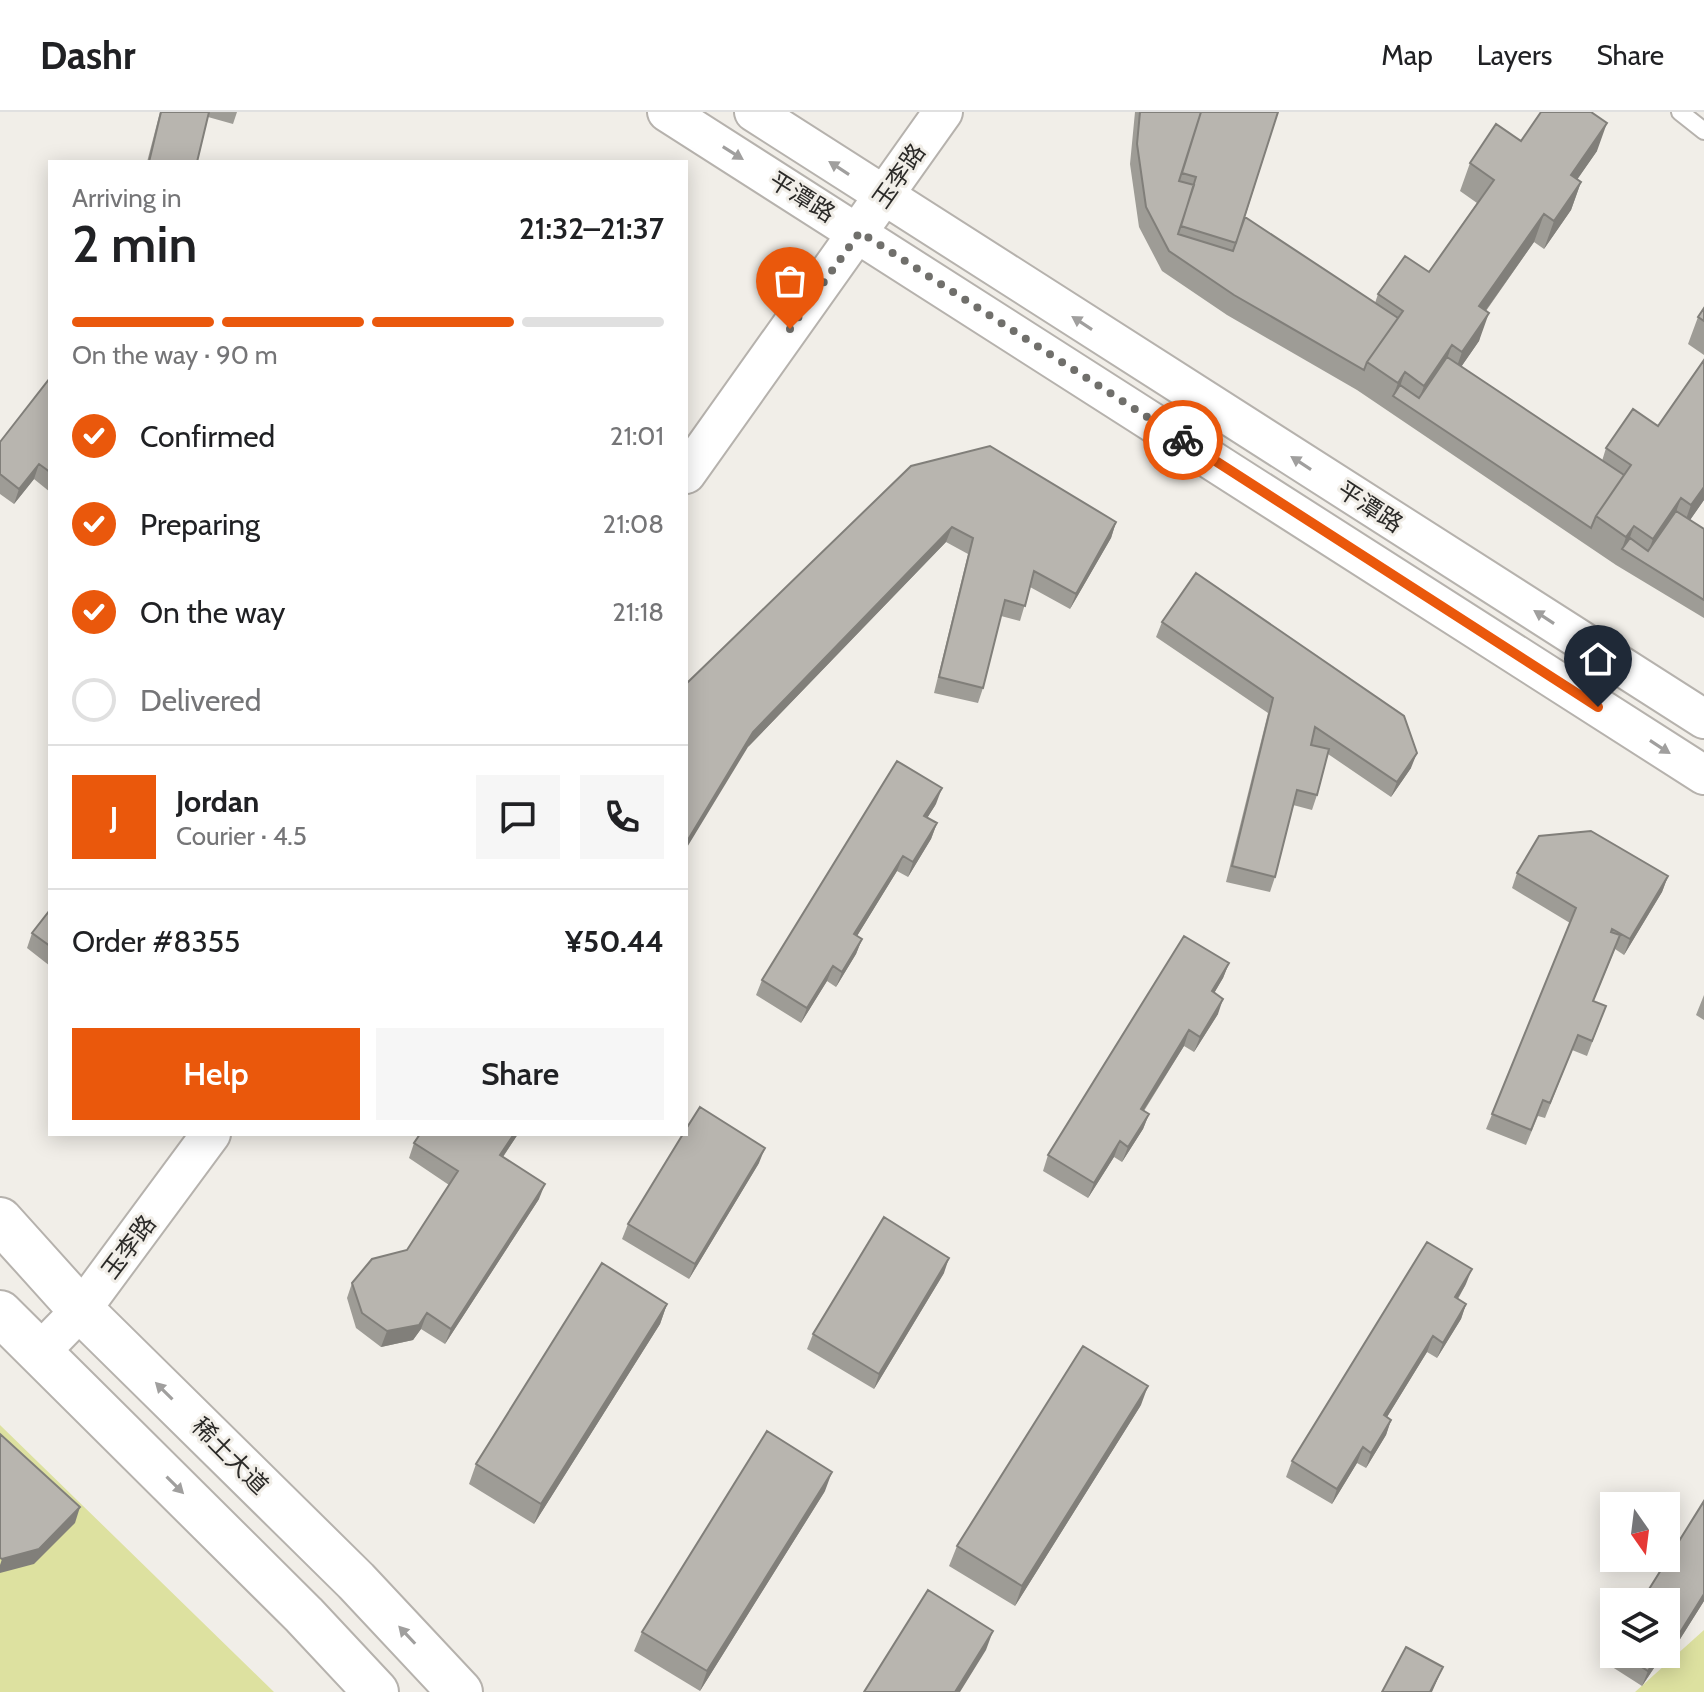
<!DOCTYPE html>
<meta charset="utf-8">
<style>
:root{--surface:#fff;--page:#f6f6f6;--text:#202124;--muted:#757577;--line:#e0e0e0;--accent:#ea580c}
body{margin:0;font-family:Cabin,"Noto Sans SC",sans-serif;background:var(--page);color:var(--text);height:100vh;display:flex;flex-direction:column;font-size:30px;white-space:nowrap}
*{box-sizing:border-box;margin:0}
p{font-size:26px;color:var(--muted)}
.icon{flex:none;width:44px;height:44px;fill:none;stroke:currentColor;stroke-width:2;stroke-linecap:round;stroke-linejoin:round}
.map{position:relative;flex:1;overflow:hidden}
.details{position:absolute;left:48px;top:48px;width:640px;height:976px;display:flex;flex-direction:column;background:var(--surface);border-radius:0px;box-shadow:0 4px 20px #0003}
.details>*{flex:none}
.needle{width:52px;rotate:166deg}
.fabs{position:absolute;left:1600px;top:1380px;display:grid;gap:16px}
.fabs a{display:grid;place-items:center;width:80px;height:80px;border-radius:0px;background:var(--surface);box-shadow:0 4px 20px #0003;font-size:40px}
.pin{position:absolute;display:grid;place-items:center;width:68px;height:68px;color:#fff;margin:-82px -34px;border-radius:50% 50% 50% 0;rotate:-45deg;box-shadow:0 0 8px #0007}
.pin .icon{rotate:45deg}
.courier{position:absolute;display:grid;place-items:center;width:80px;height:80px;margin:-40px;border:6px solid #ea580c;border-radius:50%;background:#fff;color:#222;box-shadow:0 2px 10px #0007}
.headline em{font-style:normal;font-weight:600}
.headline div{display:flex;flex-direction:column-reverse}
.headline{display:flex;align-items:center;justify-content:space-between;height:136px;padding:0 24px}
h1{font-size:52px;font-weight:600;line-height:60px}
.bar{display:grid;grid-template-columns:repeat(4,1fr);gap:12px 8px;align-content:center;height:96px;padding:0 24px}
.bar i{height:10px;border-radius:6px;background:var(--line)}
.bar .selected{background:var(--accent)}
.bar p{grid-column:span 4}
.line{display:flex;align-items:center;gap:20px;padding:0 24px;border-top:2px solid var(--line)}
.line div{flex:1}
.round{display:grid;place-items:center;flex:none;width:84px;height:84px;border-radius:0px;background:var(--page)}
ol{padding:0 24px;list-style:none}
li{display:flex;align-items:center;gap:24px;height:88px}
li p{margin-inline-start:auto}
li .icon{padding:8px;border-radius:50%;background:var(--accent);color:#fff;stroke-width:4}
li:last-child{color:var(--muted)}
li i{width:44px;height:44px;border:4px solid var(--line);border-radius:50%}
.cta{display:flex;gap:16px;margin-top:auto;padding:16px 24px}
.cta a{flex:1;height:92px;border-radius:0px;background:var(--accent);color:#fff;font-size:32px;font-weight:600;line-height:92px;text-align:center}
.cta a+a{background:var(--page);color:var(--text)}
header{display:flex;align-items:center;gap:48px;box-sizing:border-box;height:112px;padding:0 40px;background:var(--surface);border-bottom:2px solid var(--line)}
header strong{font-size:38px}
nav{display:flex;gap:44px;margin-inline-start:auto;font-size:28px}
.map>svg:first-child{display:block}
.green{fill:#dde1a0}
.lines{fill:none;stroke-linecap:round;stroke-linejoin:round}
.service-casing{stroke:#b6b2ad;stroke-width:20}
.tertiary-casing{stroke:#b6b2ad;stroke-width:42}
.secondary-casing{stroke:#b6b2ad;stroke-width:48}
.service{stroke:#fff;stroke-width:16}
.tertiary{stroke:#fff;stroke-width:38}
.secondary{stroke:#fff;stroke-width:44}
.wall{fill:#9e9c96}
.shaded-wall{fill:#817f7a}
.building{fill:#b8b5af;stroke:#817f7a;stroke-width:2}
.oneway{fill:#a09f9e}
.done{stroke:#706f6b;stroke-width:8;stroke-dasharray:0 14.4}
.route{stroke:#ea580c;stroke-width:10}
.labels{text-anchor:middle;stroke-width:6;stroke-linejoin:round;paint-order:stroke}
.street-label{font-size:24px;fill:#2b2a28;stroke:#f1eee8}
</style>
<header>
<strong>Dashr</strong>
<nav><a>Map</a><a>Layers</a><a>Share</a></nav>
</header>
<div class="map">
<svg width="1704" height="1580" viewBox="0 0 1704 1580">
<rect width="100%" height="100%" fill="#f1eee8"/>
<!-- green -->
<path class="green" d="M 0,1313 L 274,1580 L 0,1580 Z
M 1704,1518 L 1704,1580 L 1635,1580 Z"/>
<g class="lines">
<!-- service casing -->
<g class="service-casing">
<path id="service" d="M 1680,0 L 1704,19"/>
</g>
<!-- tertiary casing -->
<g class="tertiary-casing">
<path id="tertiary" d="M 667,0 L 1704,663
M 754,0 L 1704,607
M 686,362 L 943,0
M 39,1241 L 81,1198 L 211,1022"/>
</g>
<!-- secondary casing -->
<g class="secondary-casing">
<path id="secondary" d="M 0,1108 L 81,1198 L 356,1469 L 460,1580
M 0,1201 L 304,1503 L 376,1580"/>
</g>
<!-- service -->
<use href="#service" class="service"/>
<!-- tertiary -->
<use href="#tertiary" class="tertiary"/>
<!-- secondary -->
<use href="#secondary" class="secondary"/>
</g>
<!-- wall -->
<path class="wall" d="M 160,0 L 237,0 L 233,12 L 208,5 L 197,50 L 147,50 Z
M 1135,0 L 1278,0 L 1245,105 L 1375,191 L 1378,182 L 1429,160 L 1477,91 L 1460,79 L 1470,51 L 1521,29 L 1597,39 L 1577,67 L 1581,70 L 1571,98 L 1544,137 L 1534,130 L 1486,199 L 1479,229 L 1461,255 L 1602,349 L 1606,336 L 1658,314 L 1704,248 L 1704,388 L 1690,408 L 1704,417 L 1704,506 L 1616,453 L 1357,278 L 1227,203 L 1162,159 L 1139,115 L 1130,52 Z
M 1704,196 L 1704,243 L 1688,232 L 1698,205 Z
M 50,266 L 50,380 L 34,367 L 14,392 L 0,382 L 0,330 Z
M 911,354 L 1116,410 L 1111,426 L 1070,497 L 1030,475 L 1020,509 L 1001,504 L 983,576 L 978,591 L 934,581 L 968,442 L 946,430 L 748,635 Z
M 1162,510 L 1411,656 L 1391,685 L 1328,642 L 1317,683 L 1312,698 L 1293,693 L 1275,765 L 1270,780 L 1226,770 L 1268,601 L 1156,525 Z
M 936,692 L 927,706 L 937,711 L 931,727 L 908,765 L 897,759 L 857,824 L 862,827 L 856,842 L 836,875 L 827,869 L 801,911 L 756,883 L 762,868 Z
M 1517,761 L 1668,764 L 1662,780 L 1624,843 L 1615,837 L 1593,890 L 1606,894 L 1587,944 L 1572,938 L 1545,1006 L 1538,1004 L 1526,1033 L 1486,1017 L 1570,811 L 1512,776 Z
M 50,798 L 50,854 L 27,836 L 32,821 Z
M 1229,851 L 1223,866 L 1214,881 L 1218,902 L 1194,940 L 1184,934 L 1144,999 L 1149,1002 L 1143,1017 L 1122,1050 L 1114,1045 L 1088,1086 L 1043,1059 L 1048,1043 Z
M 1704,883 L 1704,908 L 1696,903 Z
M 518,1022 L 503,1045 L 539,1087 L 445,1232 L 421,1217 L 413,1228 L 381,1235 L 356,1216 L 347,1186 L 352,1171 L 407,1138 L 449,1073 L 409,1046 L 414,1031 Z
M 759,1051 L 689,1167 L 622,1127 L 628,1112 Z
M 944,1161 L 874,1277 L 807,1237 L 813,1222 Z
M 1466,1172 L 1458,1187 L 1466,1192 L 1461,1207 L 1437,1246 L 1427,1240 L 1387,1305 L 1391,1308 L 1386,1323 L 1366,1356 L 1357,1351 L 1332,1392 L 1286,1365 L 1292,1349 Z
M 667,1192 L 660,1212 L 534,1412 L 469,1372 L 476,1352 Z
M 1141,1293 L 1015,1494 L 949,1454 L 957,1434 Z
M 825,1379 L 700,1579 L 634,1539 L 642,1520 Z
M 1704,1489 L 1665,1551 L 1660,1547 L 1642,1574 L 1606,1551 L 1614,1533 L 1614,1542 L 1666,1542 L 1666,1490 Z"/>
<!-- shaded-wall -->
<path class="shaded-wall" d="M 1607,11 L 1597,39 L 1561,91 L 1571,63 Z
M 1581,70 L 1571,98 L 1544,137 L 1554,109 Z
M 1544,102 L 1534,130 L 1469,222 L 1479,194 Z
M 1489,201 L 1479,229 L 1452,268 L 1462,240 Z
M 1452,233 L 1442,261 L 1415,298 L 1424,274 Z
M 1405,260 L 1396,286 L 1393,284 L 1398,271 Z
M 39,352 L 34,367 L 14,392 L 19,377 Z
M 1704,375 L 1704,388 L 1681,421 L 1691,393 Z
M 1681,386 L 1671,414 L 1644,451 L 1653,427 Z
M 1116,410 L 1111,426 L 1070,497 L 1076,482 Z
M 1634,414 L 1625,439 L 1622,437 L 1626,425 Z
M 952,415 L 946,430 L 748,635 L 686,737 L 686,731 L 753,620 Z
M 1417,641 L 1411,656 L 1391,685 L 1397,670 Z
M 942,676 L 936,692 L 919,719 L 924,704 Z
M 937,711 L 931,727 L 908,765 L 913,750 Z
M 903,744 L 897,759 L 849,837 L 854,822 Z
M 1668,764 L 1662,780 L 1624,843 L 1630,827 Z
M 862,827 L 856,842 L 836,875 L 842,860 Z
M 1229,851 L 1223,866 L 1206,895 L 1212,879 Z
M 833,854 L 827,869 L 801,911 L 807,896 Z
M 1223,887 L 1218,902 L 1194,940 L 1200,925 Z
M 1189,918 L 1184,934 L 1135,1012 L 1141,997 Z
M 1149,1002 L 1143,1017 L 1122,1050 L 1128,1035 Z
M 514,1022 L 518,1022 L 494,1058 L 500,1043 Z
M 1120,1029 L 1114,1045 L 1088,1086 L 1094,1071 Z
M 765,1036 L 759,1051 L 689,1167 L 695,1152 Z
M 545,1072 L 539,1087 L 445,1232 L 451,1217 Z
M 949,1146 L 944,1161 L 874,1277 L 879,1262 Z
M 1472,1157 L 1466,1172 L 1449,1201 L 1455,1185 Z
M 667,1192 L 660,1212 L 534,1412 L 541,1392 Z
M 1466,1192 L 1461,1207 L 1437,1246 L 1443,1231 Z
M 427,1201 L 421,1217 L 413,1228 L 381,1235 L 387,1219 Z
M 1433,1224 L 1427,1240 L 1379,1318 L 1384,1303 Z
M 1148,1274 L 1141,1293 L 1015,1494 L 1022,1474 Z
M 1391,1308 L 1386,1323 L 1366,1356 L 1371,1341 Z
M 1363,1335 L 1357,1351 L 1332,1392 L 1337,1377 Z
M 832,1360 L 825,1379 L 700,1579 L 707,1559 Z
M 80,1395 L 75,1411 L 34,1452 L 0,1461 L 0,1453 L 2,1447 Z
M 1704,1482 L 1704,1489 L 1665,1551 L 1671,1535 Z
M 993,1519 L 986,1538 L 960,1580 L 955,1580 Z
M 1659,1542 L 1661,1542 L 1660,1547 L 1642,1574 L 1648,1559 Z
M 1443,1555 L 1432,1580 L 1430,1580 Z"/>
<!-- building -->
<path class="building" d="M 161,0 L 209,0 L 197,50 L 149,50 Z
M 1140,0 L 1201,0 L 1179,69 L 1194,73 L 1178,122 L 1233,139 L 1245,105 L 1398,206 L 1367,250 L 1364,258 L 1234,183 L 1169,139 L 1146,95 L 1137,32 Z
M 1201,0 L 1278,0 L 1236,131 L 1181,114 L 1196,65 L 1182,61 Z
M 1541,0 L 1591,0 L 1607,11 L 1571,63 L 1581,70 L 1554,109 L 1544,102 L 1479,194 L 1489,201 L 1462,240 L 1452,233 L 1424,274 L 1405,260 L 1398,271 L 1367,250 L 1403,199 L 1378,182 L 1405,144 L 1429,160 L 1494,68 L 1470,51 L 1496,12 L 1521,29 Z
M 1704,196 L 1704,209 L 1698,205 Z
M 1447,245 L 1624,363 L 1596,404 L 1591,416 L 1393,284 L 1400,273 L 1419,286 Z
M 1704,248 L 1704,375 L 1691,393 L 1681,386 L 1653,427 L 1634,414 L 1626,425 L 1596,404 L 1631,353 L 1606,336 L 1633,297 L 1658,314 Z
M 50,266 L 50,360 L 39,352 L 19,377 L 0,362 L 0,330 Z
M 990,334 L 1116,410 L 1076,482 L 1034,459 L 1025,494 L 1005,488 L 983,576 L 939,565 L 973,426 L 952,415 L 753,620 L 686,731 L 686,572 L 911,354 Z
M 1676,399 L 1704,417 L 1704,488 L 1622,437 L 1630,426 L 1648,439 Z
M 1196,461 L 1404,604 L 1417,641 L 1397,670 L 1315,615 L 1311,633 L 1329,637 L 1317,683 L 1297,678 L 1275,765 L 1232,754 L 1273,586 L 1162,510 Z
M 897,649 L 942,676 L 924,704 L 937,711 L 913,750 L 903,744 L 854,822 L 862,827 L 842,860 L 833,854 L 807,896 L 762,868 Z
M 1591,719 L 1668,764 L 1630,827 L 1612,817 L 1611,820 L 1620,823 L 1593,889 L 1606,894 L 1592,929 L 1578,923 L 1550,991 L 1543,988 L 1531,1018 L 1492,1002 L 1576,796 L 1517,761 L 1539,724 Z
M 50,798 L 50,834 L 32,821 Z
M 1184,824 L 1229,851 L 1212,879 L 1223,887 L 1200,925 L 1189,918 L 1141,997 L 1149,1002 L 1128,1035 L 1120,1029 L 1094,1071 L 1048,1043 Z
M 700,995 L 765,1036 L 695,1152 L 628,1112 L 683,1022 L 686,1022 L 686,1017 Z
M 420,1022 L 514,1022 L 500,1043 L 545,1072 L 451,1217 L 427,1201 L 419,1213 L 387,1219 L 362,1201 L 352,1171 L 372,1147 L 407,1138 L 458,1059 L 414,1031 Z
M 884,1105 L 949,1146 L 879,1262 L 813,1222 Z
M 1427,1130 L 1472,1157 L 1455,1185 L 1466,1192 L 1443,1231 L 1433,1224 L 1384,1303 L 1391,1308 L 1371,1341 L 1363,1335 L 1337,1377 L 1292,1349 Z
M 602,1151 L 667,1192 L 541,1392 L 476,1352 Z
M 1083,1234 L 1148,1274 L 1022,1474 L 957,1434 Z
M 767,1319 L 832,1360 L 707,1559 L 642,1520 Z
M 0,1322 L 80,1395 L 39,1437 L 2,1447 L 0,1446 Z
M 1704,1389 L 1704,1482 L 1671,1535 L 1666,1532 L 1666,1490 L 1641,1490 Z
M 928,1478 L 993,1519 L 955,1580 L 864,1580 Z
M 1406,1535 L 1443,1555 L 1430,1580 L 1382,1580 Z
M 1622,1542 L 1659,1542 L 1648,1559 Z"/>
<!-- one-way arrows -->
<defs><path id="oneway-solid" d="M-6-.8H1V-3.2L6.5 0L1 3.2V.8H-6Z" transform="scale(2)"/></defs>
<g class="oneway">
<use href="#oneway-solid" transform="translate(733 41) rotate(32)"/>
<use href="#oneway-solid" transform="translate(839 56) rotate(-147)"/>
<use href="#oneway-solid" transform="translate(1082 211) rotate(-147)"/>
<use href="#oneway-solid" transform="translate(1301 351) rotate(-147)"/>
<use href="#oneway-solid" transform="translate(1544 505) rotate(-147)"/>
<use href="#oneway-solid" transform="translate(1660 635) rotate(33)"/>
<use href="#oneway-solid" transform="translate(164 1279) rotate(-135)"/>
<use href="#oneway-solid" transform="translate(175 1373) rotate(45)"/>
<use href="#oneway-solid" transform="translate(407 1523) rotate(-133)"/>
</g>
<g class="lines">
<!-- done -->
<path class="done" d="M 790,217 L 860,120 L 1183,328"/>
<!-- route -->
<path class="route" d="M 1183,328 L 1598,595"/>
</g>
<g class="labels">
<!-- street labels -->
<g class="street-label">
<text transform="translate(899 64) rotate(-55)" y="8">玉李路</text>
<text transform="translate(802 85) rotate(32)" y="8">平潭路</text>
<text transform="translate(1370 395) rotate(33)" y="8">平潭路</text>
<text transform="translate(129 1135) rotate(-53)" y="8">玉李路</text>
<text transform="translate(230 1344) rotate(45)" y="8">稀土大道</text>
</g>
</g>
</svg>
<div class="fabs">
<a><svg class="needle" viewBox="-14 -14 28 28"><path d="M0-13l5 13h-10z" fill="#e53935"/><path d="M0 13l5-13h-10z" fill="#757577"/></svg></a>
<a><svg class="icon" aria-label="layers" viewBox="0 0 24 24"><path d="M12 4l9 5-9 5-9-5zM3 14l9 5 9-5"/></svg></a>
</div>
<div class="pin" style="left:790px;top:217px;background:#ea580c"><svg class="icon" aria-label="bag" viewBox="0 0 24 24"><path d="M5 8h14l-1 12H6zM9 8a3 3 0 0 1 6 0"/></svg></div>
<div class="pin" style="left:1598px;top:595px;background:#1f2937"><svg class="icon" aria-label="home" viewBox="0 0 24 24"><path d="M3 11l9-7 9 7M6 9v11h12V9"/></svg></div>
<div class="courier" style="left:1183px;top:328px"><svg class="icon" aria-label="bike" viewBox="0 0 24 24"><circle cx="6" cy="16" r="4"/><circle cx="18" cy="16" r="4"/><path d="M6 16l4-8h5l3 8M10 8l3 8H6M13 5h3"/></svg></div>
<section class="details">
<div class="headline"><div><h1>2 min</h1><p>Arriving in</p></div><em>21:32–21:37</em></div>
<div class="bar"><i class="selected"></i><i class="selected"></i><i class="selected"></i><i></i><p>On the way · 90 m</p></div>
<ol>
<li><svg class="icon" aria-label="check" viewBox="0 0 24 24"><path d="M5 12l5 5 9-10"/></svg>Confirmed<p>21:01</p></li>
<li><svg class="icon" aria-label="check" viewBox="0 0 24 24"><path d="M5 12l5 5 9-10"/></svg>Preparing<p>21:08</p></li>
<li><svg class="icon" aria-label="check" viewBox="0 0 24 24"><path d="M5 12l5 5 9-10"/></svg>On the way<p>21:18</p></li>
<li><i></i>Delivered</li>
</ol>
<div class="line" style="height:144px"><b class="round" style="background:var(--accent);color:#fff">J</b><div><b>Jordan</b><p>Courier · 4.5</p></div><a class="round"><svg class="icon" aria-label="chat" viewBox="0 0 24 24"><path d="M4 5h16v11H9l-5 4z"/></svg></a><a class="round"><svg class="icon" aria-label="phone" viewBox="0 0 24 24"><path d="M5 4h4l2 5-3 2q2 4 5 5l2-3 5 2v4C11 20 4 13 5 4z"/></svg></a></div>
<div class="line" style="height:104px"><div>Order #8355</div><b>¥50.44</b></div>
<div class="cta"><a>Help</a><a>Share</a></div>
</section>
</div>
